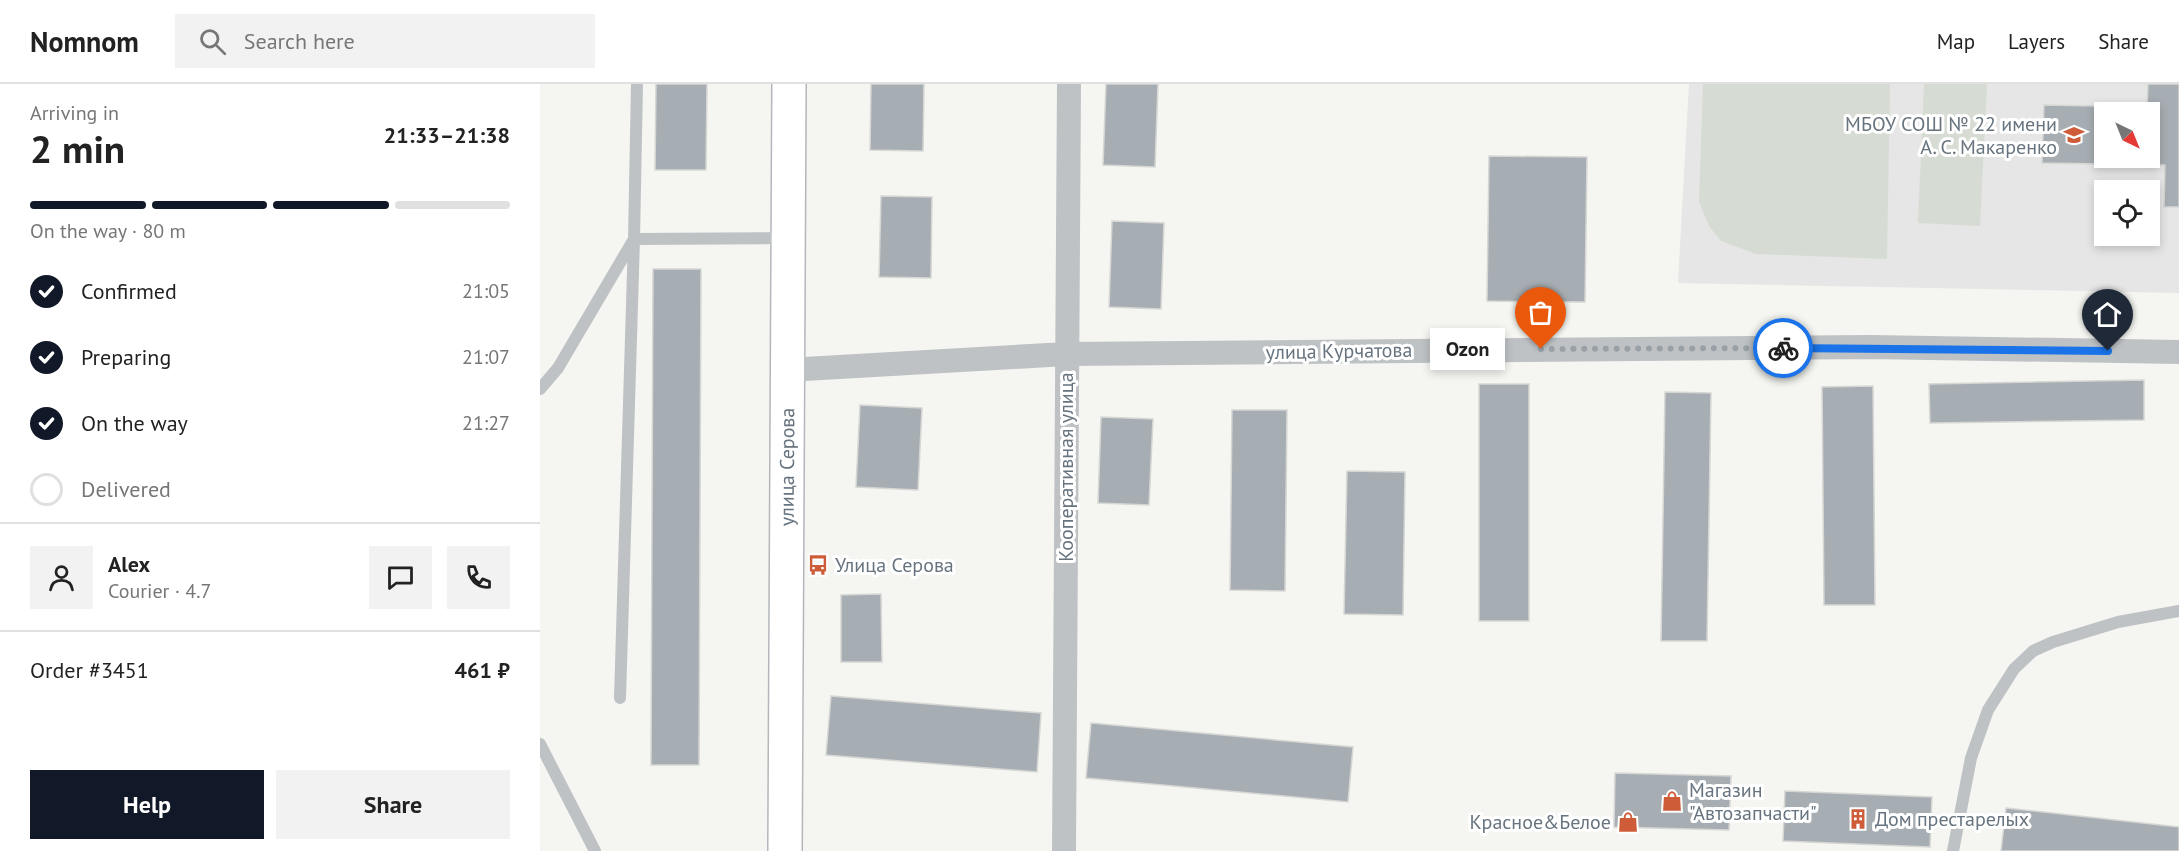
<!DOCTYPE html>
<meta charset="utf-8">
<style>
:root{--surface:#fff;--page:#f2f2f2;--text:#222;--muted:#767676;--line:#e0e0e0;--accent:#111827}
body{margin:0;font-family:"PT Sans",sans-serif;background:var(--page);color:var(--text);height:100vh;display:flex;flex-direction:column;font-size:22px;white-space:nowrap}
*{box-sizing:border-box;margin:0}
p{font-size:20px;color:var(--muted)}
.icon{flex:none;width:33px;height:33px;fill:none;stroke:currentColor;stroke-width:2;stroke-linecap:round;stroke-linejoin:round}
.map{position:relative;flex:1;overflow:hidden}
.details{display:flex;flex-direction:column;background:var(--surface);width:540px}
.details>*{flex:none}
.needle{width:39px;rotate:137deg}
.tools{position:absolute;left:1554px;top:18px;display:grid;gap:12px}
.tools a{display:grid;place-items:center;width:66px;height:66px;border-radius:0px;background:var(--surface);box-shadow:0 3px 9px #0003;font-size:30px}
.pin{position:absolute;display:grid;place-items:center;width:51px;height:51px;color:#fff;margin:-62px -26px;border-radius:50% 50% 50% 0;rotate:-45deg;box-shadow:0 0 6px #0007}
.pin .icon{rotate:45deg}
.courier{position:absolute;display:grid;place-items:center;width:60px;height:60px;margin:-30px;border:4px solid #1a73e8;border-radius:50%;background:#fff;color:#222;box-shadow:0 2px 8px #0007}
.bubble{position:absolute;height:42px;border-radius:0px;background:var(--surface);box-shadow:0 3px 9px #0003;font-size:20px;font-weight:700;line-height:42px;text-align:center}
.overview em{font-style:normal;font-weight:700}
.overview div{display:flex;flex-direction:column-reverse}
.overview{display:flex;align-items:center;justify-content:space-between;height:102px;padding:0 30px}
h1{font-size:39px;font-weight:700;line-height:45px}
.bar{display:grid;grid-template-columns:repeat(4,1fr);gap:9px 6px;align-content:center;height:72px;padding:0 30px}
.bar i{height:8px;border-radius:4px;background:var(--line)}
.bar .selected{background:var(--accent)}
.bar p{grid-column:span 4}
.line{display:flex;align-items:center;gap:15px;padding:0 30px;border-top:2px solid var(--line)}
.line div{flex:1}
.round{display:grid;place-items:center;flex:none;width:63px;height:63px;border-radius:0px;background:var(--page)}
ol{padding:0 30px;list-style:none}
li{display:flex;align-items:center;gap:18px;height:66px}
li p{margin-inline-start:auto}
li .icon{padding:6px;border-radius:50%;background:var(--accent);color:#fff;stroke-width:4}
li:last-child{color:var(--muted)}
li i{width:33px;height:33px;border:3px solid var(--line);border-radius:50%}
.primary-button{display:flex;gap:12px;margin-top:auto;padding:12px 30px}
.primary-button a{flex:1;height:69px;border-radius:0px;background:var(--accent);color:#fff;font-size:24px;font-weight:700;line-height:69px;text-align:center}
.primary-button a+a{background:var(--page);color:var(--text)}
header{display:flex;align-items:center;gap:36px;box-sizing:border-box;height:84px;padding:0 30px;background:var(--surface);border-bottom:2px solid var(--line)}
header strong{font-size:28px}
nav{display:flex;gap:33px;margin-inline-start:auto;font-size:21px}
.search{width:420px;height:54px;background:var(--page);display:flex;align-items:center;gap:15px;box-sizing:border-box;padding:0 21px;border-radius:0px;color:var(--muted);font-size:22px}
main{display:flex;flex:1;min-height:0}
.map>svg:first-child{display:block}
.built{fill:#e5e6e5;fill-rule:evenodd}
.green{fill:#d6dbd3}
.building{fill:#a7aeb3;stroke:#d6d6d4;stroke-width:1.5;fill-rule:evenodd}
.lines{fill:none;stroke-linecap:round;stroke-linejoin:round}
.secondary-casing{stroke:#b3b7bb;stroke-width:36}
.lane{stroke:#bec2c5;stroke-width:12}
.street{stroke:#bec2c5;stroke-width:24}
.secondary{stroke:#fff;stroke-width:33}
.done{stroke:#99a1a7;stroke-width:6;stroke-dasharray:0 10.8}
.route{stroke:#1a73e8;stroke-width:8}
.labels{text-anchor:middle;stroke-width:6;stroke-linejoin:round;paint-order:stroke}
.poi-label{font-size:20px;fill:#67747f;stroke:#fff;text-anchor:start}
.street-label{font-size:20px;fill:#67747f;stroke:#fff}
</style>
<header>
<strong>Nomnom</strong>
<div class="search"><svg class="icon" aria-label="search" viewBox="0 0 24 24"><circle cx="10" cy="10" r="6"/><path d="M15 15l6 6"/></svg>Search here</div>
<nav><a>Map</a><a>Layers</a><a>Share</a></nav>
</header>
<main>
<section class="details">
<div class="overview"><div><h1>2 min</h1><p>Arriving in</p></div><em>21:33–21:38</em></div>
<div class="bar"><i class="selected"></i><i class="selected"></i><i class="selected"></i><i></i><p>On the way · 80 m</p></div>
<ol>
<li><svg class="icon" aria-label="check" viewBox="0 0 24 24"><path d="M5 12l5 5 9-10"/></svg>Confirmed<p>21:05</p></li>
<li><svg class="icon" aria-label="check" viewBox="0 0 24 24"><path d="M5 12l5 5 9-10"/></svg>Preparing<p>21:07</p></li>
<li><svg class="icon" aria-label="check" viewBox="0 0 24 24"><path d="M5 12l5 5 9-10"/></svg>On the way<p>21:27</p></li>
<li><i></i>Delivered</li>
</ol>
<div class="line" style="height:108px"><a class="round"><svg class="icon" aria-label="person" viewBox="0 0 24 24"><circle cx="12" cy="8" r="4"/><path d="M4 21q1-7 8-7t8 7"/></svg></a><div><b>Alex</b><p>Courier · 4.7</p></div><a class="round"><svg class="icon" aria-label="chat" viewBox="0 0 24 24"><path d="M4 5h16v11H9l-5 4z"/></svg></a><a class="round"><svg class="icon" aria-label="phone" viewBox="0 0 24 24"><path d="M5 4h4l2 5-3 2q2 4 5 5l2-3 5 2v4C11 20 4 13 5 4z"/></svg></a></div>
<div class="line" style="height:78px"><div>Order #3451</div><b>461 ₽</b></div>
<div class="primary-button"><a>Help</a><a>Share</a></div>
</section>
<div class="map">
<svg width="1639" height="767" viewBox="0 0 1639 767">
<rect width="100%" height="100%" fill="#f5f5f1"/>
<!-- built -->
<path class="built" d="M 1149,0 L 1639,0 L 1639,209 L 1138,199 ZM 1564,28 L 1610,28 L 1610,74 L 1564,74 ZM 1564,106 L 1610,106 L 1610,152 L 1564,152 Z"/>
<!-- green -->
<path class="green" d="M 1163,0 L 1350,0 L 1347,175 L 1216,170 L 1181,157 L 1169,142 L 1159,118 Z
M 1384,0 L 1447,0 L 1440,142 L 1378,139 Z"/>
<!-- building -->
<path class="building" d="M 116,0 L 167,0 L 166,86 L 115,86 Z
M 331,0 L 384,0 L 383,67 L 330,66 Z
M 566,0 L 618,0 L 615,83 L 563,81 Z
M 1608,0 L 1639,0 L 1639,123 L 1624,123 L 1625,81 L 1502,79 L 1504,21 L 1607,23 ZM 1564,28 L 1610,28 L 1610,74 L 1564,74 Z
M 949,72 L 1047,73 L 1045,218 L 947,217 Z
M 341,112 L 392,113 L 391,194 L 339,193 Z
M 572,137 L 624,139 L 621,225 L 569,223 Z
M 113,185 L 161,185 L 159,681 L 111,681 Z
M 1604,296 L 1604,336 L 1390,339 L 1389,300 Z
M 939,300 L 989,300 L 989,537 L 939,537 Z
M 1333,302 L 1335,521 L 1284,521 L 1282,303 Z
M 1125,308 L 1171,309 L 1167,557 L 1121,557 Z
M 320,321 L 382,324 L 378,406 L 316,403 Z
M 692,326 L 747,326 L 745,507 L 690,506 Z
M 561,333 L 613,335 L 609,421 L 558,419 Z
M 807,387 L 865,388 L 863,531 L 804,530 Z
M 341,510 L 342,578 L 301,578 L 301,511 Z
M 291,612 L 501,629 L 497,688 L 286,671 Z
M 551,639 L 813,663 L 808,718 L 546,694 Z
M 1075,689 L 1191,692 L 1189,746 L 1074,743 Z
M 1245,707 L 1392,713 L 1390,763 L 1243,757 Z
M 1466,724 L 1639,743 L 1639,767 L 1461,767 Z"/>
<g class="lines">
<!-- secondary casing -->
<g class="secondary-casing">
<g id="secondary">
<path id="s1" d="M 245,767 L 249,0"/>
</g>
</g>
<!-- lane -->
<path class="lane" d="M 0,305 L 18,284 L 94,155 L 97,0
M 80,614 L 94,155 L 248,154
M 0,660 L 55,767
M 1413,767 L 1431,674 L 1448,626 L 1474,585 L 1493,567 L 1513,558 L 1578,538 L 1639,527"/>
<!-- street -->
<path class="street" d="M 247,286 L 526,270 L 1330,263 L 1639,268
M 524,767 L 529,0"/>
<!-- secondary -->
<use href="#secondary" class="secondary"/>
</g>
<g class="lines">
<!-- done -->
<path class="done" d="M 1001,265 L 1243,264"/>
<!-- route -->
<path class="route" d="M 1243,264 L 1568,267"/>
</g>
<!-- icons -->
<defs>
<g id="school-bare" transform="scale(1.62)"><path d="M0-5L7-2L0 1L-7-2ZM-4 1L0 2.5L4 1V4Q0 6-4 4Z" fill="#ce5c38" stroke="#fff" stroke-width="2.5" paint-order="stroke"/></g>
<g id="bus-bare" transform="scale(1.62)"><path d="M-5-6H5V4H4V6H2V4H-2V6H-4V4H-5ZM-3.5-4V0h7V-4ZM-3.5 1.2v1.5H-2V1.2ZM2 1.2v1.5H3.5V1.2Z" fill="#ce5c38" stroke="#fff" stroke-width="2.5" paint-order="stroke"/></g>
<g id="shop-bare" transform="scale(1.62)"><path d="M-5-2.5h2.3a2.7 3.5 0 0 1 5.4 0H5L5.5 6h-11ZM-1.5-2.5h3a1.5 2.3 0 0 0-3 0Z" fill="#ce5c38" stroke="#fff" stroke-width="2.5" paint-order="stroke"/></g>
<g id="building-bare" transform="scale(1.62)"><path d="M-4-6H4V6H1V3H-1V6H-4ZM-2.5-4.3h1.7v1.8h-1.7ZM.8-4.3h1.7v1.8H.8ZM-2.5-1h1.7V.8h-1.7ZM.8-1h1.7V.8H.8Z" fill="#ce5c38" stroke="#fff" stroke-width="2.5" paint-order="stroke"/></g>
</defs>
<g fill-rule="evenodd">
<use href="#school-bare" x="1534" y="51"/>
<use href="#bus-bare" x="278" y="481"/>
<use href="#shop-bare" x="1132" y="717"/>
<use href="#building-bare" x="1318" y="735"/>
<use href="#shop-bare" x="1088" y="738"/>
</g>
<g class="labels">
<!-- poi labels -->
<g class="poi-label">
<text x="1517" y="47" text-anchor="end">МБОУ СОШ № 22 имени<tspan x="1517" dy="23">А. С. Макаренко</tspan></text>
<text x="295" y="488">Улица Серова</text>
<text x="1149" y="713">Магазин<tspan x="1149" dy="23">"Автозапчасти"</tspan></text>
<text x="1335" y="742">Дом престарелых</text>
<text x="1071" y="745" text-anchor="end">Красное&amp;Белое</text>
</g>
<!-- street labels -->
<g class="street-label">
<text transform="translate(799 267) rotate(-1)" y="7">улица Курчатова</text>
<text dy="7" stroke="none"><textPath href="#s1" startOffset="384">улица Серова</textPath></text>
<text transform="translate(526 383) rotate(-90)" y="7">Кооперативная улица</text>
</g>
</g>
</svg>
<div class="tools">
<a><svg class="needle" viewBox="-14 -14 28 28"><path d="M0-13l5 13h-10z" fill="#e53935"/><path d="M0 13l5-13h-10z" fill="#767676"/></svg></a>
<a><svg class="icon" aria-label="locate" viewBox="0 0 24 24"><circle cx="12" cy="12" r="6"/><path d="M12 2v4M12 18v4M2 12h4M18 12h4"/></svg></a>
</div>
<div class="pin" style="left:1001px;top:265px;background:#ea580c"><svg class="icon" aria-label="bag" viewBox="0 0 24 24"><path d="M5 8h14l-1 12H6zM9 8a3 3 0 0 1 6 0"/></svg></div>
<div class="pin" style="left:1568px;top:267px;background:#1f2937"><svg class="icon" aria-label="home" viewBox="0 0 24 24"><path d="M3 11l9-7 9 7M6 9v11h12V9"/></svg></div>
<div class="courier" style="left:1243px;top:264px"><svg class="icon" aria-label="bike" viewBox="0 0 24 24"><circle cx="6" cy="16" r="4"/><circle cx="18" cy="16" r="4"/><path d="M6 16l4-8h5l3 8M10 8l3 8H6M13 5h3"/></svg></div>
<div class="bubble" style="left:890px;top:244px;width:75px">Ozon</div>
</div>
</main>
